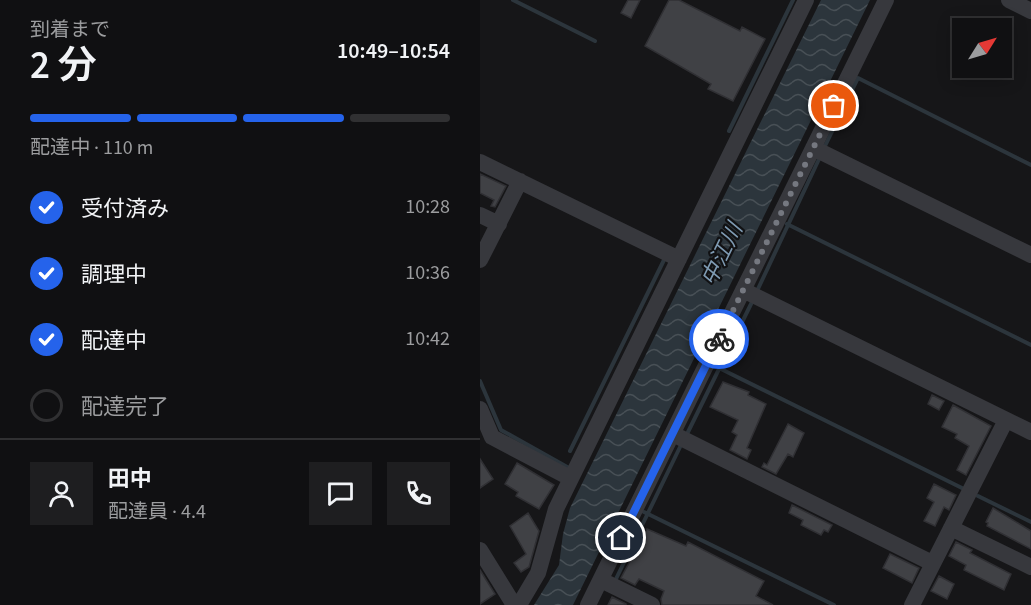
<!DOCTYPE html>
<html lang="ja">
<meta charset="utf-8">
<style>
:root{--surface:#101012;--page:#1e1e20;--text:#f1f3f6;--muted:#9c9d9f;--line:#303032;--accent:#2563eb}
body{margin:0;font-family:"Source Sans 3","Noto Sans JP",sans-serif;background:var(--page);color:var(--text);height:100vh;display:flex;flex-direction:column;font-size:22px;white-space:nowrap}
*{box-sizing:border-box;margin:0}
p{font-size:20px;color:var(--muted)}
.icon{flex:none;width:33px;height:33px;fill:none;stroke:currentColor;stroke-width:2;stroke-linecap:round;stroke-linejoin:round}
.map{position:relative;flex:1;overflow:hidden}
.drawer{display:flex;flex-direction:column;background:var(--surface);width:480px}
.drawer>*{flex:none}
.needle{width:39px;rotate:53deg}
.controls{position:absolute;left:472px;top:18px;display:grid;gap:12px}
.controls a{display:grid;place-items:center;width:60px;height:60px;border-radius:0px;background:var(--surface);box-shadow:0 3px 15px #0003,0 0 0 2px var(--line);font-size:30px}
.pin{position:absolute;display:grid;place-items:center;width:51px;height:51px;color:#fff;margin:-26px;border:3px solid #fff;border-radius:50%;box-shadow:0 2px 6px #0007}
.courier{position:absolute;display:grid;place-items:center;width:60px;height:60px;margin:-30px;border:4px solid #2563eb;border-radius:50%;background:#fff;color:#222;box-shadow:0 2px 8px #0007}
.overview em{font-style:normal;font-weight:600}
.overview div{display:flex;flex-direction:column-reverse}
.overview{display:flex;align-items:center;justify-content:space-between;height:102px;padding:0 30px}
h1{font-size:39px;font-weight:600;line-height:45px}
.bar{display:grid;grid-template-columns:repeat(4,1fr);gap:9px 6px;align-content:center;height:72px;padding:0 30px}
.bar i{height:8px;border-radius:4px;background:var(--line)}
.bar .current{background:var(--accent)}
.bar p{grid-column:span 4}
.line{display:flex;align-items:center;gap:15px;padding:0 30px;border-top:2px solid var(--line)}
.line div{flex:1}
.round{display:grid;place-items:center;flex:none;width:63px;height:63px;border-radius:0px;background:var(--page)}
ol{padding:0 30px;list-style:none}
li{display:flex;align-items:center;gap:18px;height:66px}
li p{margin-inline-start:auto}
li .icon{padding:6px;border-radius:50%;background:var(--accent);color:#fff;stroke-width:4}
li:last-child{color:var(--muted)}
li i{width:33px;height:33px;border:3px solid var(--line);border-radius:50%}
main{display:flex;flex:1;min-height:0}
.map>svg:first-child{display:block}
.water{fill:url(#water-waves)}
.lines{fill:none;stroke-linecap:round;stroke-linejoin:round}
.stream{stroke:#2c353c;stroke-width:4}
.building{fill:#404145;stroke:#303034;stroke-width:1.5}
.street{stroke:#37383d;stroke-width:16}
.done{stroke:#757880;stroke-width:6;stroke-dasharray:0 10.8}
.route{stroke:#2563eb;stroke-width:8}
.labels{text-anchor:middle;stroke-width:4.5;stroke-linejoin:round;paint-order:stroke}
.water-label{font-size:22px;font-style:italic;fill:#7f9bb3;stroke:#111113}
</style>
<main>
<section class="drawer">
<div class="overview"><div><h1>2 分</h1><p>到着まで</p></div><em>10:49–10:54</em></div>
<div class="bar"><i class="current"></i><i class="current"></i><i class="current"></i><i></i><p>配達中 · 110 m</p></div>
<ol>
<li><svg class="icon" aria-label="check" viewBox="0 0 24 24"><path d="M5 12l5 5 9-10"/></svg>受付済み<p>10:28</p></li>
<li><svg class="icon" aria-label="check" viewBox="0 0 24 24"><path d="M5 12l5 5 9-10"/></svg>調理中<p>10:36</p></li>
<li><svg class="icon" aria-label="check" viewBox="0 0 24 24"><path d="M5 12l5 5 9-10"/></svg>配達中<p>10:42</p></li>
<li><i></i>配達完了</li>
</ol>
<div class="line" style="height:108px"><a class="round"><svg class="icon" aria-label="person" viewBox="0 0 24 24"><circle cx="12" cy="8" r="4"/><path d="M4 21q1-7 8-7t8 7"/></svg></a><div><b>田中</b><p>配達員 · 4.4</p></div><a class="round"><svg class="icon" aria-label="chat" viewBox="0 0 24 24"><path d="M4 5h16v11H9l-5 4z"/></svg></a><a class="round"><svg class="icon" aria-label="phone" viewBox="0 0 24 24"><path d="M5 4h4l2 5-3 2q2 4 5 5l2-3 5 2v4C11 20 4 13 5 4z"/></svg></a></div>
</section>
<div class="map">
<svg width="551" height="605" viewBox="0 0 551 605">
<defs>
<pattern id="water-waves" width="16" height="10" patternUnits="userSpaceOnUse" patternTransform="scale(1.5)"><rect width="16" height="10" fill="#2c353c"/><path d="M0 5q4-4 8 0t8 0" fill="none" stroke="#485056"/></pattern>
</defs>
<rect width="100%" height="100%" fill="#161618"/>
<!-- water -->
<path class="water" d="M 341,0 L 390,0 L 93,605 L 54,605 L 79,565 L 83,534 L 90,508 Z"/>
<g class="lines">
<!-- stream -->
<path class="stream" d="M 33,0 L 115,41
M 249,131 L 313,0
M 345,146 L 378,78 L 551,165
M 307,224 L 551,345
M 277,291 L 340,157
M 239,368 L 484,489
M 0,381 L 21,430 L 89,468
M 208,432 L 272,302
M 90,451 L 184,260
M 498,496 L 551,522
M 164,512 L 354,605
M 135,581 L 201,445"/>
</g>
<!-- building -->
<path class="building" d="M 148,0 L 160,0 L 151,18 L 141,13 Z
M 189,0 L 199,0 L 260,31 L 262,27 L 285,39 L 253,101 L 228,89 L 231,84 L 165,46 Z
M 0,174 L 26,186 L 15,207 L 11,206 L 14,200 L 0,193 Z
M 243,382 L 269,392 L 268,395 L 286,404 L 267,448 L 271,450 L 267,459 L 250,450 L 257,435 L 252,432 L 258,420 L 230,407 Z
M 452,395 L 464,401 L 459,410 L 448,404 Z
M 473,405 L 511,426 L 486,475 L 477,470 L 489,446 L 475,438 L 477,434 L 462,427 Z
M 308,424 L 324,433 L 313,457 L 308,454 L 296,474 L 282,467 L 284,463 L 287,465 Z
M 0,459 L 13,479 L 0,488 Z
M 37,463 L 74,485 L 59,509 L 36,496 L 38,492 L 25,484 Z
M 454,484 L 476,495 L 469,510 L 464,507 L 455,526 L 444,521 L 454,502 L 447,498 Z
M 312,505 L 352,525 L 348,532 L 344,530 L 341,535 L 321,525 L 323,520 L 309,513 Z
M 513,508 L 551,531 L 551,549 L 507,526 L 508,523 L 506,522 Z
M 48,513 L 59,531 L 49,567 L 41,572 L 34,563 L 46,554 L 30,526 Z
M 167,529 L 206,546 L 208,542 L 284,581 L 276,596 L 293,605 L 182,605 L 181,599 L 184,591 L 159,579 L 155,585 L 141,578 Z
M 476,542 L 492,550 L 490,553 L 531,574 L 524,590 L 484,570 L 486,565 L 469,556 Z
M 410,554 L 439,568 L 432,583 L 403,568 Z
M 0,570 L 15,594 L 0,604 Z
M 459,576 L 474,584 L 467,599 L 451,591 Z
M 132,597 L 146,604 L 146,605 L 128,605 Z"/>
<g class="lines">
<!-- street -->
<path class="street" d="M 529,0 L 551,11
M 333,148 L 551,255
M 0,162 L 199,259
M 0,215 L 19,224
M 0,260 L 40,181
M 263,290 L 551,432
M 0,409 L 12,437 L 90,478
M 193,434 L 452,563
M 471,528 L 551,567
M 0,550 L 34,605
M 121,580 L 172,605
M 39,605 L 58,573 L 76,509 L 326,0
M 108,605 L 406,0
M 432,605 L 526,420"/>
</g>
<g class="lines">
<!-- done -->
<path class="done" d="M 239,339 L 354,106"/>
<!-- route -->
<path class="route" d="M 141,538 L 239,339"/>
</g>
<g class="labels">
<!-- water labels -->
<g class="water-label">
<text transform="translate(241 254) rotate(-64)" y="8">中江川</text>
</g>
</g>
</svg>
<div class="controls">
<a><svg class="needle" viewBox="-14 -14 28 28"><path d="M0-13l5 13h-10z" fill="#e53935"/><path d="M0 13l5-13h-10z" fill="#9c9d9f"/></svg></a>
</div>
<div class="pin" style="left:354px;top:106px;background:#ea580c"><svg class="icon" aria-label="bag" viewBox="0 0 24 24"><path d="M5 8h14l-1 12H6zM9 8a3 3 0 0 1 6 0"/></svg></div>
<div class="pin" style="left:141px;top:538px;background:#1f2937"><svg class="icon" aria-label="home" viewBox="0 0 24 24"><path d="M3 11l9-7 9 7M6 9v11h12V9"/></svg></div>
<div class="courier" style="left:239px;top:339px"><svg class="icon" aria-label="bike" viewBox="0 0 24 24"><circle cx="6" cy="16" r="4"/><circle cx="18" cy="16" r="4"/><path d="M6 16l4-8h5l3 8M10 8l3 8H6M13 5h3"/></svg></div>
</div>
</main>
